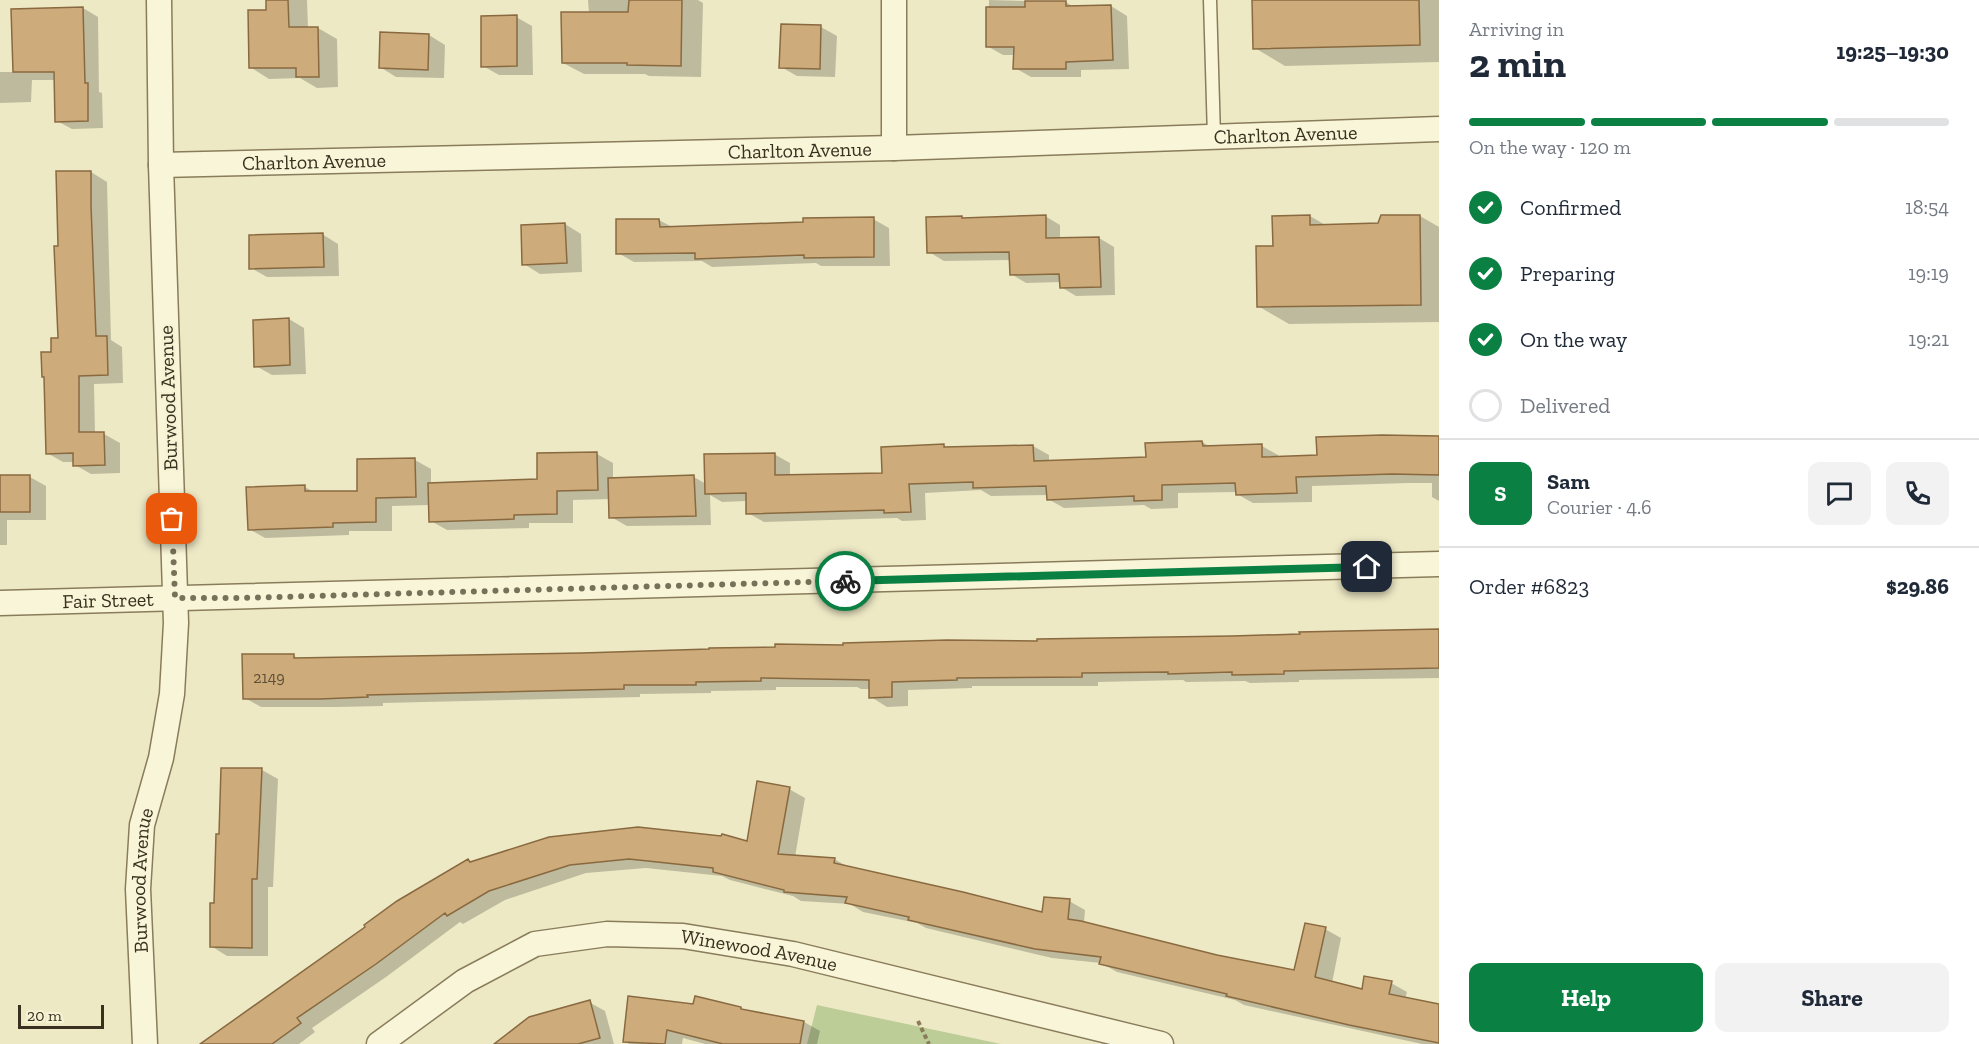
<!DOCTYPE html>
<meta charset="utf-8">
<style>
:root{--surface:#fff;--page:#f2f2f3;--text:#1f2937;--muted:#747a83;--line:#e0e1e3;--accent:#0b8043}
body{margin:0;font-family:"Zilla Slab",serif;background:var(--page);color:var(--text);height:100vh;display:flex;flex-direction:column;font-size:22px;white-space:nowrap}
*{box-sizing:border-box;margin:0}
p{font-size:20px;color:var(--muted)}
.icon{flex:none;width:33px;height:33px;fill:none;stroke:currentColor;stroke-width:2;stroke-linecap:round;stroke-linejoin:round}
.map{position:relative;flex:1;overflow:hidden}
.drawer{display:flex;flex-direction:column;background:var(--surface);width:540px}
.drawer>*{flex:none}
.scale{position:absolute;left:18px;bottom:15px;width:86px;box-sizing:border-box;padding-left:6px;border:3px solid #39301f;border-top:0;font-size:16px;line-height:21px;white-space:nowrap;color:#39301f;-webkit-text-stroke:4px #f6f2d4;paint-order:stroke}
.pin{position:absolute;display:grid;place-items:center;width:51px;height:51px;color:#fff;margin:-26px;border-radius:12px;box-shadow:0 3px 9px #0006}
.courier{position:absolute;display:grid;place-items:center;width:60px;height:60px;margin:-30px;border:4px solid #0b8043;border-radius:50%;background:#fff;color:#222;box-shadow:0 2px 8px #0007}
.head em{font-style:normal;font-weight:800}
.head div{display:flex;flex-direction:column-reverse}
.head{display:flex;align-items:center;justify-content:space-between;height:102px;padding:0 30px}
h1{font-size:39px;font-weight:800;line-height:45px}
.bar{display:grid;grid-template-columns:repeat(4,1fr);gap:9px 6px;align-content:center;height:72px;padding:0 30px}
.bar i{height:8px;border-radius:4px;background:var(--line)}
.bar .current{background:var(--accent)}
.bar p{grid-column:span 4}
.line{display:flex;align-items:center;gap:15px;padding:0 30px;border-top:2px solid var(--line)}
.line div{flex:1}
.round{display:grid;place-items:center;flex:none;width:63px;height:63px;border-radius:12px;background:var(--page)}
ol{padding:0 30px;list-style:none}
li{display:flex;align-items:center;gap:18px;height:66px}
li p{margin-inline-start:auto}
li .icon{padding:6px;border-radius:50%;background:var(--accent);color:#fff;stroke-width:4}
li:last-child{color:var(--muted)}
li i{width:33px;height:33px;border:3px solid var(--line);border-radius:50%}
.primary-button{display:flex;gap:12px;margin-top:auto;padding:12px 30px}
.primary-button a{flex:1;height:69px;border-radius:12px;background:var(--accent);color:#fff;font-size:24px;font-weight:800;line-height:69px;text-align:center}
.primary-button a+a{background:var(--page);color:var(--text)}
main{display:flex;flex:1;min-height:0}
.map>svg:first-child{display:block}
.green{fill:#bdcd98}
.shadow{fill:#0003}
.building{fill:#cdab7b;stroke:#896a40;stroke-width:1.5}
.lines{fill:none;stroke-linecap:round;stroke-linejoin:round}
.lane-casing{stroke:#897c5b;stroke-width:15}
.street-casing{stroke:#897c5b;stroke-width:27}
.path{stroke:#897c5b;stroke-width:4;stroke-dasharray:4.5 3;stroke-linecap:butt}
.lane{stroke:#f9f5d8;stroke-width:12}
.street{stroke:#f9f5d8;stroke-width:24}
.done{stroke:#787159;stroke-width:6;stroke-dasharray:0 10.8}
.route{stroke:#0b8043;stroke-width:8}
.labels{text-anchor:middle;stroke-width:4.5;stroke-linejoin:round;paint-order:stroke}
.number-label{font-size:16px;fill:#5e4f36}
.street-label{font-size:20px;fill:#39301f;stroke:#f6f2d4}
</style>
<main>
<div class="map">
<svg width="1439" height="1044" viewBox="0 0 1439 1044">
<rect width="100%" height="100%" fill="#eee9c5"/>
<!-- green -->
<path class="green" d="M 817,1005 L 1001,1044 L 807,1044 Z"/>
<!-- shadow -->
<path class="shadow" d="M 267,0 L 307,0 L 308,28 L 318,28 L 337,39 L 338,87 L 317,88 L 300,78 L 269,79 L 250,67 L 267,11 Z
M 588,0 L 698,0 L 703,3 L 701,77 L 649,76 L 645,74 L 584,74 L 563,63 L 589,14 Z
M 989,0 L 1066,2 L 1075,8 L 1111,6 L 1127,16 L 1129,69 L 1081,70 L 1081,77 L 1031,77 L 1015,68 L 1015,55 L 1003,55 L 987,46 Z
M 1253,0 L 1439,0 L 1439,62 L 1285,66 L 1255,48 Z
M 83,8 L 98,17 L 99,92 L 102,93 L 103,128 L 72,129 L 57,121 L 56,80 L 32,80 L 31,102 L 0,103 L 0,72 L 14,72 Z
M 516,17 L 532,26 L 533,75 L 499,75 L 483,66 Z
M 821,27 L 837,36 L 835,77 L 797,76 L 781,67 Z
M 429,35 L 445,45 L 444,78 L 396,77 L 380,67 Z
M 91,172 L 107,182 L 111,340 L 122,347 L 123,383 L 94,384 L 95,434 L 104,434 L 120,443 L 120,473 L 91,474 L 75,465 L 75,462 L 63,462 L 47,453 L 53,353 L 59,339 L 59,247 Z
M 1045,216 L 1060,225 L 1060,239 L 1099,238 L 1114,247 L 1115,295 L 1076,296 L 1061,287 L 1061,282 L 1026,283 L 1011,274 L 1011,260 L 944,261 L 929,252 L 962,218 L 964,219 Z
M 1310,216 L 1327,226 L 1379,225 L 1420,216 L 1439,227 L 1439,322 L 1289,324 L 1258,306 L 1274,247 Z
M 873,219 L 889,228 L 890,266 L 821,266 L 816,263 L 712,267 L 702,261 L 634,262 L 618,253 L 659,220 L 674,228 Z
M 565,224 L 581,234 L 582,272 L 540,274 L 524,264 Z
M 322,234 L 338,244 L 339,276 L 267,277 L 251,268 Z
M 289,319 L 304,328 L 306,374 L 272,375 L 256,366 Z
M 1439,438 L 1439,501 L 1432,497 L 1432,483 L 1409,483 L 1312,486 L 1312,502 L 1253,503 L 1237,494 L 1237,492 L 1178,493 L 1178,508 L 1151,509 L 1144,505 L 1064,508 L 1048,499 L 1048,495 L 991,496 L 981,490 L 925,493 L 926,520 L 902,521 L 897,518 L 764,522 L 748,513 L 747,501 L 722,502 L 710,495 L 711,525 L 627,526 L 611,517 L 610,499 L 573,500 L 573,523 L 529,523 L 529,528 L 447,530 L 431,521 L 430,505 L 392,506 L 392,531 L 349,531 L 349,535 L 265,538 L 249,529 L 305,487 L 316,493 L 358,493 L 415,460 L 431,469 L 431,484 L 539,481 L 597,454 L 613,463 L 613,479 L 694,477 L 706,484 L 774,454 L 790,463 L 790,477 L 884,474 L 943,445 L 950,449 L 1033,446 L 1049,455 L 1049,462 L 1147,458 L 1202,442 L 1211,447 L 1262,446 L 1278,455 L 1278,458 L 1318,456 Z
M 0,477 L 30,477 L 46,486 L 46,520 L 7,520 L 7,545 L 0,545 Z
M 1439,630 L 1439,678 L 1299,680 L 1299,682 L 1250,683 L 1245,681 L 1186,682 L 1183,680 L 1098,682 L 1098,686 L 972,686 L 972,688 L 908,690 L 908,706 L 887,707 L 871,697 L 871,689 L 861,689 L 857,687 L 776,687 L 776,690 L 711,691 L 711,693 L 640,694 L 640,697 L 383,703 L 383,706 L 337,707 L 261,707 L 245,698 L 294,656 L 301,660 L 1232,638 Z
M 262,770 L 278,779 L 273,887 L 268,887 L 268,956 L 227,956 L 211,946 L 220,835 Z
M 789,789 L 805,798 L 795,857 L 834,859 L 850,868 L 1043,914 L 1069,901 L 1085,910 L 1084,923 L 1217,956 L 1295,972 L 1325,929 L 1341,938 L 1332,983 L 1363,990 L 1391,983 L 1407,992 L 1405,999 L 1439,1006 L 1439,1044 L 1422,1044 L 1244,1005 L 1235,1000 L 1117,972 L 1101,963 L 1052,958 L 926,928 L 917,923 L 863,912 L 850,904 L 801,901 L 793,896 L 730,880 L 722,876 L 646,868 L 586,873 L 505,900 L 463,924 L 460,922 L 386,977 L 312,1028 L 315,1032 L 299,1044 L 225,1044 L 468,861 L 472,863 L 748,842 Z
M 589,1002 L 605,1011 L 614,1044 L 496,1044 Z
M 694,1005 L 745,1011 L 804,1022 L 820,1031 L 817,1044 L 705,1044 L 683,1038 L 682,1044 L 629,1044 L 624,1041 Z"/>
<!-- building -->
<path class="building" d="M 266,0 L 288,0 L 289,27 L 318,27 L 319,77 L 296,77 L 296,68 L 249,68 L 248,10 L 266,10 Z
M 629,0 L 682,0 L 681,66 L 627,65 L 627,63 L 562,63 L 561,12 L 628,12 Z
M 1252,0 L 1419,0 L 1420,45 L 1253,49 Z
M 1025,1 L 1066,1 L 1066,6 L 1111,5 L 1113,60 L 1066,62 L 1066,69 L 1013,69 L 1014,47 L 986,47 L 986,7 L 1025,7 Z
M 83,7 L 85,83 L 88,83 L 88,121 L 55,122 L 54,72 L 13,72 L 11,9 Z
M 517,15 L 517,66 L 481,67 L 481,16 Z
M 781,24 L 821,25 L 820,69 L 779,68 Z
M 380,32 L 429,34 L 428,70 L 379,68 Z
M 56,171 L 91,171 L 91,206 L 96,336 L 107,336 L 108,375 L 79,376 L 79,432 L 104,432 L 105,465 L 73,466 L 73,453 L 46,454 L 44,377 L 42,377 L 41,352 L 51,352 L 51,338 L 58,338 L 54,246 L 58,246 Z
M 1046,215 L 1046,238 L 1099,237 L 1101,287 L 1060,288 L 1059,274 L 1010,275 L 1009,252 L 927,253 L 926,217 L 962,216 L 962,218 Z
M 1310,215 L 1310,225 L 1378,223 L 1381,215 L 1420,215 L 1421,305 L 1257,307 L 1256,246 L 1273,246 L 1272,216 Z
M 874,217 L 874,257 L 804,258 L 804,255 L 695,259 L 695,253 L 616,254 L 616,219 L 659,219 L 660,227 L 803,222 L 803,218 Z
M 565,223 L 567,263 L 522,265 L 521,225 Z
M 323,233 L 324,267 L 249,269 L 249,235 Z
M 289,318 L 290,365 L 254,367 L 253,320 Z
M 1382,435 L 1439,436 L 1439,475 L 1392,474 L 1296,477 L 1297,493 L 1236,495 L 1235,483 L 1162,485 L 1162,500 L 1134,501 L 1134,496 L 1047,500 L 1046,486 L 973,488 L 973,482 L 909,484 L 911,512 L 884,513 L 884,510 L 746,514 L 746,493 L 705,494 L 704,454 L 775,453 L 775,475 L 882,473 L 881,447 L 944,444 L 944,447 L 1033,445 L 1034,461 L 1146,457 L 1145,443 L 1202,441 L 1203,446 L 1262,444 L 1262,457 L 1317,455 L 1316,437 Z
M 597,452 L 598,490 L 557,491 L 557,514 L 514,515 L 514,519 L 429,522 L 428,483 L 537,479 L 537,453 Z
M 415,458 L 416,497 L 376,498 L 376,522 L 333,523 L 333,527 L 248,530 L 246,487 L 305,485 L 305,491 L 357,491 L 357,459 Z
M 0,475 L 30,475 L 30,512 L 0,512 Z
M 694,475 L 696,516 L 609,518 L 608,478 Z
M 1439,629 L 1439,668 L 1284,671 L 1284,674 L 1232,675 L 1232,672 L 1168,674 L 1168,672 L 1082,673 L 1082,677 L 957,678 L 957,680 L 892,682 L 892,697 L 869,698 L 869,680 L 761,678 L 761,681 L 696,682 L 696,685 L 624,685 L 624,689 L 367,695 L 368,697 L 320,699 L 243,699 L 242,654 L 294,654 L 294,658 L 582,653 L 709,649 L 709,648 L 775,647 L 775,644 L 843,645 L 843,643 L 947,640 L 1037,641 L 1037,639 L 1232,636 L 1300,634 L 1299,632 Z
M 221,768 L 262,768 L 257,879 L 252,879 L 252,948 L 210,947 L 210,903 L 214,903 L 216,834 L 219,834 Z
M 757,781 L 790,787 L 778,854 L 835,858 L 834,863 L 963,892 L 1042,912 L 1044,897 L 1070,899 L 1068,919 L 1081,921 L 1217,955 L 1294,970 L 1305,923 L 1326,927 L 1315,977 L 1362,989 L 1364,976 L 1392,981 L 1389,994 L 1439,1004 L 1439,1043 L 1349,1025 L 1226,996 L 1227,994 L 1099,964 L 1101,957 L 1035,949 L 908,920 L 909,917 L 845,903 L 847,897 L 784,892 L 784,890 L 713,872 L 713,868 L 629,859 L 570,865 L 489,891 L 447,916 L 445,913 L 376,964 L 297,1018 L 301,1023 L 272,1044 L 200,1044 L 365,927 L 364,925 L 397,901 L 468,859 L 470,862 L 549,837 L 638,827 L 721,836 L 722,834 L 747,841 Z
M 628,996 L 693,1004 L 695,996 L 741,1007 L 741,1009 L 804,1021 L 800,1044 L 723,1044 L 667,1030 L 665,1044 L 623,1042 Z
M 590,1000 L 600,1038 L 578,1044 L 494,1044 L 529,1017 Z"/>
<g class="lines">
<!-- lane casing -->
<g class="lane-casing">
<path id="lane" d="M 1210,0 L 1214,137"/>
</g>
<!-- street casing -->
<g class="street-casing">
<g id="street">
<path d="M 894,148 L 894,0"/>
<path id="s1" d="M 161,165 L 894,148 L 1439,129"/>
<path id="s2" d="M 0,603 L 1439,564"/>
<path id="s3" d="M 145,1044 L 138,889 L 142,825 L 161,758 L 172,694 L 176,623 L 161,165 L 159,0"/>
<path id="s4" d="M 379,1044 L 465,981 L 535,944 L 607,934 L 683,936 L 793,954 L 1161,1044"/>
</g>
</g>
<!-- path -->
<path class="path" d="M 918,1021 L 929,1044"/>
<!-- lane -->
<use href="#lane" class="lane"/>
<!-- street -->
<use href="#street" class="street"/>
</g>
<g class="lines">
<!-- done -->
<path class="done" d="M 172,519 L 175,598 L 242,598 L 845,581"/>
<!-- route -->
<path class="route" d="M 845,581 L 1367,567"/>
</g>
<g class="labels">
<!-- number labels -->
<g class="number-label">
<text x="269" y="683">2149</text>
</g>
<!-- street labels -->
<g class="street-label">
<text dy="7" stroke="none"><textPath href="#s1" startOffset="1125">Charlton Avenue</textPath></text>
<text dy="7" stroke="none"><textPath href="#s1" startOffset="639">Charlton Avenue</textPath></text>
<text dy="7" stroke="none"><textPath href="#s1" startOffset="153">Charlton Avenue</textPath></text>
<text transform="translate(168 398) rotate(-92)" y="7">Burwood Avenue</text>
<text dy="7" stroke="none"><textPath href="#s2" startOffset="108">Fair Street</textPath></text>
<text dy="7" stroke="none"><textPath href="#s3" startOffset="164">Burwood Avenue</textPath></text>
<text dy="7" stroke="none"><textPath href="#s4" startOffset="412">Winewood Avenue</textPath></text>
</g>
</g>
</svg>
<div class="scale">20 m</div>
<div class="pin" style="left:172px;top:519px;background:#ea580c"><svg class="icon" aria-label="bag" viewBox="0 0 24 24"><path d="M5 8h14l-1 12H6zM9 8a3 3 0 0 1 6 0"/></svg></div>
<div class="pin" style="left:1367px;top:567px;background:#1f2937"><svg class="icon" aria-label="home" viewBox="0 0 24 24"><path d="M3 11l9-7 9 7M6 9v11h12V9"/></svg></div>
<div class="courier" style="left:845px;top:581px"><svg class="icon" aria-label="bike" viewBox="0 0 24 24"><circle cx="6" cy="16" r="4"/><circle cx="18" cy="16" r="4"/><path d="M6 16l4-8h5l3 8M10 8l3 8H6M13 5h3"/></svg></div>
</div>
<section class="drawer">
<div class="head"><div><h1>2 min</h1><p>Arriving in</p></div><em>19:25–19:30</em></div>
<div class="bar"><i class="current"></i><i class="current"></i><i class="current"></i><i></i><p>On the way · 120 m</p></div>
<ol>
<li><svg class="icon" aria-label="check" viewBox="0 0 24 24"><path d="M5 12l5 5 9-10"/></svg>Confirmed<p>18:54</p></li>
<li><svg class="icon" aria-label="check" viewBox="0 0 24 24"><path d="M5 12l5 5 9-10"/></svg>Preparing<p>19:19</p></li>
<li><svg class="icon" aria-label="check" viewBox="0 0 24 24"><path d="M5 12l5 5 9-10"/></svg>On the way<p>19:21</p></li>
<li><i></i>Delivered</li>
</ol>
<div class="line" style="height:108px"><b class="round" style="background:var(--accent);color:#fff">S</b><div><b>Sam</b><p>Courier · 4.6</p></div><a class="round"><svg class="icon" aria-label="chat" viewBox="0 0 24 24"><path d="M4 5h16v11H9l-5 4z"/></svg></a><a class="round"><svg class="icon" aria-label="phone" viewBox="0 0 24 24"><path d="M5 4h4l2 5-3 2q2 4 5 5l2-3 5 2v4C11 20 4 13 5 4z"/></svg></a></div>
<div class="line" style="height:78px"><div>Order #6823</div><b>$29.86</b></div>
<div class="primary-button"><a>Help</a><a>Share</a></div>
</section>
</main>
